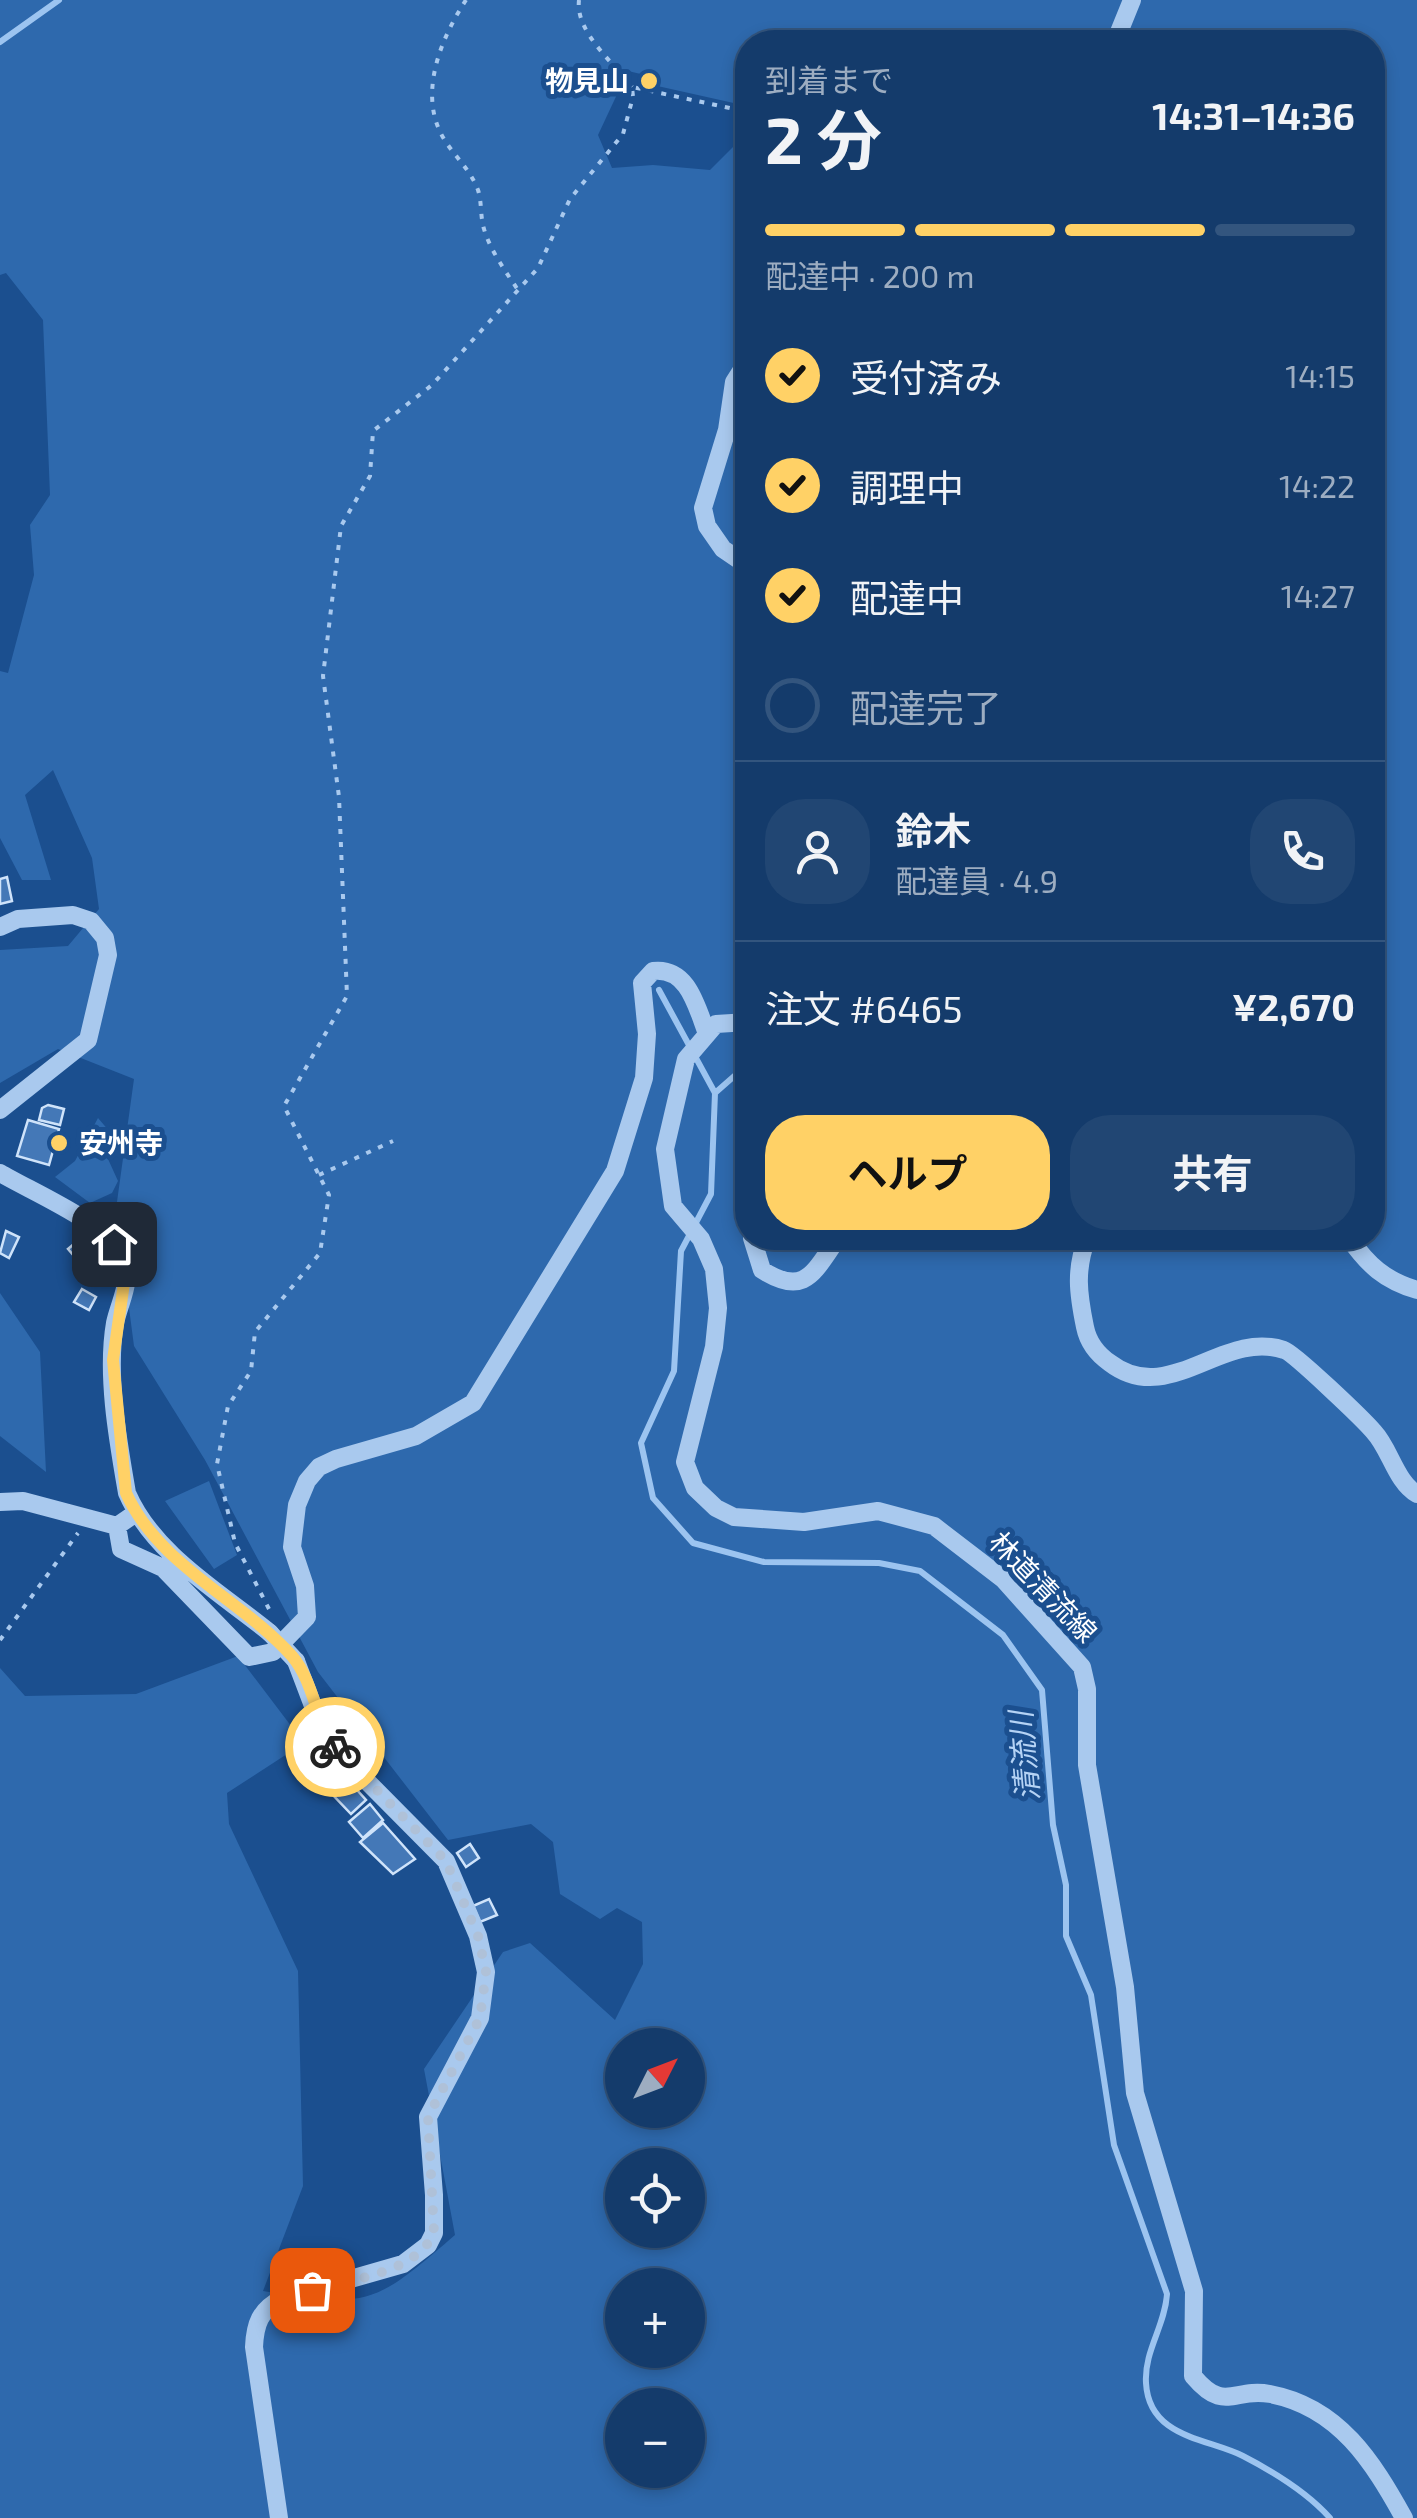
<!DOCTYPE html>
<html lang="ja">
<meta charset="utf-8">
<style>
:root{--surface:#143b6b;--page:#214673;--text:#f1f3f6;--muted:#9dadc1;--line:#33557e;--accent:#ffd166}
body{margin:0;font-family:"Exo 2","Noto Sans JP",sans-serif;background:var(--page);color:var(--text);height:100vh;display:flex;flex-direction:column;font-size:38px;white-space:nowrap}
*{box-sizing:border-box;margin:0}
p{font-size:32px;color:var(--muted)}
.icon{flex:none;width:55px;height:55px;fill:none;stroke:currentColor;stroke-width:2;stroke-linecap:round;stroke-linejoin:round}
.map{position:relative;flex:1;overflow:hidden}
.side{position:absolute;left:735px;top:30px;width:650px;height:1220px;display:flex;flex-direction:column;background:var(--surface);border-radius:40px;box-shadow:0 5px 15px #0003,0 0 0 2px var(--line)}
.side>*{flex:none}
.needle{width:65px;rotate:48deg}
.controls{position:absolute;left:605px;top:2028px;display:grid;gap:20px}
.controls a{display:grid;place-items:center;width:100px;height:100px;border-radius:50%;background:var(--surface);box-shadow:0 5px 15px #0003,0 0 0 2px var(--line);font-size:50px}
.pin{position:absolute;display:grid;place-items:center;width:85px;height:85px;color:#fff;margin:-42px;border-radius:20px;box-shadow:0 5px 15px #0006}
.courier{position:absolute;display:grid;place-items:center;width:100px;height:100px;margin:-50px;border:8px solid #ffd166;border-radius:50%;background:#fff;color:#222;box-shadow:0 2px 12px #0007}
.overview em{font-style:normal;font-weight:700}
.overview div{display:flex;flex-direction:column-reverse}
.overview{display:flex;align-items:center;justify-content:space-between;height:170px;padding:0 30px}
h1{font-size:65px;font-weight:700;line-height:75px}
.bar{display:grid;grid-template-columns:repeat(4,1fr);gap:15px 10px;align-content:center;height:120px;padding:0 30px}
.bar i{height:12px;border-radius:8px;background:var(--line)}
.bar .on{background:var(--accent)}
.bar p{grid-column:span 4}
.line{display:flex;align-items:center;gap:25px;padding:0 30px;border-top:2px solid var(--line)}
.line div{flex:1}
.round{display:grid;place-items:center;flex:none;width:105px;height:105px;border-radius:40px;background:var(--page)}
ol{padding:0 30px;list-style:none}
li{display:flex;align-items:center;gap:30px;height:110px}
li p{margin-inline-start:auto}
li .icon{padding:10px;border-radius:50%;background:var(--accent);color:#111;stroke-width:4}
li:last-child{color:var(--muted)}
li i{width:55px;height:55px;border:5px solid var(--line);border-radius:50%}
.action{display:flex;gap:20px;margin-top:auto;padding:20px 30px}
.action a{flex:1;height:115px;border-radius:40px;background:var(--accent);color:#111;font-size:40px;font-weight:700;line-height:115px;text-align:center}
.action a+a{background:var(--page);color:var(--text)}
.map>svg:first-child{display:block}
.green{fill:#2e69ad;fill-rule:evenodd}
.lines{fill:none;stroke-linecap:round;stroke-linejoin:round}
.stream{stroke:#9cc4f0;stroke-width:6}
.building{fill:#4478b7;stroke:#cfe3fa;stroke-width:2.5}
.path{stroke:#a9c9ee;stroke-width:4;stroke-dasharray:5 8;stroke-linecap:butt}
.minor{stroke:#a9c9ee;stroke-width:18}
.minor-bridge{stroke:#a9c9ee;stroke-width:18}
.done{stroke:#afc1d8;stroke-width:10;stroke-dasharray:0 18}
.route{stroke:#ffd166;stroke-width:12}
.poi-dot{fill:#ffd166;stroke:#1b4f8f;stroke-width:4}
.labels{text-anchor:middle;stroke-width:10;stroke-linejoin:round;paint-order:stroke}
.poi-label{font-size:28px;font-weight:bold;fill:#fff;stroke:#1b4f8f;text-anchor:end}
.street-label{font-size:28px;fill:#fff;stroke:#1b4f8f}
.water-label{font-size:30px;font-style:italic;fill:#b5d3f5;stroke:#1b4f8f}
</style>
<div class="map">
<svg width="1417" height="2518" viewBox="0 0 1417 2518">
<rect width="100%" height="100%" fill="#1b4f8f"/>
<!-- green -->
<path class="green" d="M 0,0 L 1417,0 L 1417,2518 L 0,2518 L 0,1668 L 25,1696 L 136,1694 L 238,1656 L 304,1743 L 227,1793 L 229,1824 L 298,1971 L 303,2186 L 263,2291 C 370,2308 374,2305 455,2235 L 424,2069 L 503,1952 L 530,1943 L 615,2020 L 643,1964 L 642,1922 L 617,1908 L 600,1919 L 560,1894 L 553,1842 L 531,1824 L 448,1840 L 318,1672 L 205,1460 L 134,1346 L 116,1209 L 134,1079 L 58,1049 L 0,1083 L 0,950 L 68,946 L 99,909 L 92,858 L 53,770 L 25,795 L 51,880 L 22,880 L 0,838 L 0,671 L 8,673 L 34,575 L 30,525 L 50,495 L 43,320 L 6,273 L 0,275 ZM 748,42 L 1372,42 L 1372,1238 L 748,1238 L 747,133 L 710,170 L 653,165 L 612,168 L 598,135 L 628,71 L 645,75 L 644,83 L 747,106 ZM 622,2045 L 688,2045 L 688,2110 L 622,2110 ZM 622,2165 L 688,2165 L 688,2230 L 622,2230 ZM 622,2285 L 688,2285 L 688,2350 L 622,2350 ZM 622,2405 L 688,2405 L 688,2470 L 622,2470 Z
M 98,1118 L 116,1139 L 108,1159 L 118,1181 L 112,1193 L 90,1203 L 55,1177 L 75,1161 Z
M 0,1293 L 40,1352 L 46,1472 L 0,1436 Z
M 209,1481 L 237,1555 L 214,1569 L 165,1501 Z"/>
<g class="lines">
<!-- stream -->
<path class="stream" d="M 0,42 L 59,0
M 659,990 L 715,1093
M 715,1093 L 711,1194 L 681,1251 L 674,1371 L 641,1443 L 653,1498 L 693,1543 L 764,1562 L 879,1563 L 920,1571 L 1003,1635 L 1042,1690 L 1053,1825 L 1066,1885 L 1066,1936 L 1091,1995 L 1114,2145 L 1167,2294 C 1165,2326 1144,2351 1146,2383 C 1149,2438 1207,2438 1243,2456 C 1274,2472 1307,2492 1330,2518
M 715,1093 L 748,1064"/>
</g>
<!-- building -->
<path class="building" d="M 7,877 L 12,901 L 0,904 L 0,879 Z
M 48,1105 L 64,1109 L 60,1125 L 39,1120 L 42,1108 Z
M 28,1120 L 59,1129 L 49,1165 L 17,1156 Z
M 6,1231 L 19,1237 L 9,1258 L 0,1253 Z
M 81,1238 L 86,1244 L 91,1239 L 117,1266 L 96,1282 L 68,1249 Z
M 82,1289 L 96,1297 L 89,1310 L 74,1302 Z
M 348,1780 L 366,1800 L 351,1814 L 332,1794 Z
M 370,1804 L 383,1820 L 363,1838 L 349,1822 Z
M 383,1823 L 415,1859 L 393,1874 L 360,1842 Z
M 470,1844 L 479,1858 L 466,1867 L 457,1853 Z
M 489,1899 L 497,1915 L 480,1922 L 473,1906 Z"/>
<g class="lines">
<!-- path -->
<path class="path" d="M 466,0 C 441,38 417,95 444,139 C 455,157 470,169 478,190 C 482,202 480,216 484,229 C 490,250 506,272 518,290
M 579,0 C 575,32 614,63 632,87
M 319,1175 L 393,1141
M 269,1609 L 235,1543 L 217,1464 L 228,1406 L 251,1371 L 255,1332 L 320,1253 L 329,1195 L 284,1106 L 347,996 L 339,797 L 323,676 L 341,526 L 370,476 L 373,431 L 432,385 L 538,268 L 570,199 L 623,134 L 633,97 L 632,87 L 748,112
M 0,1640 L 78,1533"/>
<!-- minor -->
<path class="minor" d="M 1115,42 L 1132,0
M 748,360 L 734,382 L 727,430 L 703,508 L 707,526 L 723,549 L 748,566
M 0,927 L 18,919 L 73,915 L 91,921 L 105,938 L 108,955 L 88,1040 L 0,1110
M 748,1022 L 716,1024 L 686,1059 L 665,1149 L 673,1206 L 701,1239 L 714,1269 L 718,1308 L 714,1347 L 685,1462 L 695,1488 L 716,1508 L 734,1517 L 804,1522 L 878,1511 L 934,1526 L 1003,1579 L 1082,1667 L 1087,1689 L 1087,1765 L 1125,1987 L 1135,2093 L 1194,2291 L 1193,2376 C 1225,2414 1233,2387 1270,2394 C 1339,2407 1373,2462 1404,2518
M 0,1173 C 32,1192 106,1223 122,1255 C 134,1279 120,1300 115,1323 C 106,1375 118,1441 127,1493 C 154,1555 220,1592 270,1633
M 752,1238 L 762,1270 C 806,1298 814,1271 838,1238
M 1087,1238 C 1075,1270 1078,1293 1085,1327 C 1088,1342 1097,1354 1110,1363 C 1169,1408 1223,1329 1284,1350 C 1294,1353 1364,1420 1374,1432 C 1390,1449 1396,1482 1417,1494
M 1349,1238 C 1368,1265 1384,1280 1417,1290
M 0,1502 L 23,1501 L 117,1526
M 136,1513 L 117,1526 L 121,1549 L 163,1568 L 249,1657 L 273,1652 L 307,1617 L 305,1586 L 292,1547 L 297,1505 L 307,1481 L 319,1467 L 336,1459 L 416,1436 L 473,1403 L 615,1171 L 644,1078 L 647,1034 L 642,983 L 653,971 C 687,967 696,1004 706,1031
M 279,2518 L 254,2347 C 255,2324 260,2310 281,2299 L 403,2264 L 428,2245 L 434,2233 L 434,2195 L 428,2117 L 480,2018 L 486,1972 L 478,1936 L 446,1861 L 339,1753 L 321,1727 L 296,1661"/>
<!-- minor-bridge -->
<path class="minor-bridge" d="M 270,1633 L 296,1661"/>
</g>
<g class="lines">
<!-- done -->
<path class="done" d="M 312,2290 C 351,2279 415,2274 434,2233 L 428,2117 L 480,2018 L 486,1972 L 478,1936 L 446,1861 L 335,1747"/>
<!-- route -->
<path class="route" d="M 114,1244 L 126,1269 L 113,1360 L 126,1493 C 159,1566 241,1599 292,1656 C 314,1682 315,1719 335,1747"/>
</g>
<!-- markers -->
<g class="poi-dot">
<circle cx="649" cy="81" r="10"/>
<circle cx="59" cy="1143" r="10"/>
</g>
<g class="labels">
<!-- poi labels -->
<g class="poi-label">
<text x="629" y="91">物見山</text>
<text x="79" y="1153" text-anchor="start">安州寺</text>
</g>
<!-- street labels -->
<g class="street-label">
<text transform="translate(1043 1587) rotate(46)" y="10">林道清流線</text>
</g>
<!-- water labels -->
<g class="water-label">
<text transform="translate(1025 1756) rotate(-95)" y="10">清流川</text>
</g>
</g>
</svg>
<div class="controls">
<a><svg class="needle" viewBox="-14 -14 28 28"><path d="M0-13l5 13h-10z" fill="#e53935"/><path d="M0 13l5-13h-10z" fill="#9dadc1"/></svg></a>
<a><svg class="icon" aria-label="locate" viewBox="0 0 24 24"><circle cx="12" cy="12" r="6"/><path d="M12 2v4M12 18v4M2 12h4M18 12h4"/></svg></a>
<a>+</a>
<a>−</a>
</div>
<div class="pin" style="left:312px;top:2290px;background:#ea580c"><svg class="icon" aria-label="bag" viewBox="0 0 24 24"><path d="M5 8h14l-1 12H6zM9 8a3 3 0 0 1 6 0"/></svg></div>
<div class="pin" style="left:114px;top:1244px;background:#1f2937"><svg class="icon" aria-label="home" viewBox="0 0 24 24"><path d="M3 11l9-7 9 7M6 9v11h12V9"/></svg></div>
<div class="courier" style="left:335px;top:1747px"><svg class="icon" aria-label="bike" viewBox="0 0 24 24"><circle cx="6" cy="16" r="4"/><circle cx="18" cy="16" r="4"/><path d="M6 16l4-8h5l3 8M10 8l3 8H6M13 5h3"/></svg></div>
<section class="side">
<div class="overview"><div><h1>2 分</h1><p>到着まで</p></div><em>14:31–14:36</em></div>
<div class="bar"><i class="on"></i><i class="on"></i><i class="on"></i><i></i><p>配達中 · 200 m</p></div>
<ol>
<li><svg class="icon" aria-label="check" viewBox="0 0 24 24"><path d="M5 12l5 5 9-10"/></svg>受付済み<p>14:15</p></li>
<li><svg class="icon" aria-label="check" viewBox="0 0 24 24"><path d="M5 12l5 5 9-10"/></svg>調理中<p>14:22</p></li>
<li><svg class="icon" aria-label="check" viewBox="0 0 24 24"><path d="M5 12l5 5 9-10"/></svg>配達中<p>14:27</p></li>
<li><i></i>配達完了</li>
</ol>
<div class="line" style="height:180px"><a class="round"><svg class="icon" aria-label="person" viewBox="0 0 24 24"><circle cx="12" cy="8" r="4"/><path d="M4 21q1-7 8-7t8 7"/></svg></a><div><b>鈴木</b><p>配達員 · 4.9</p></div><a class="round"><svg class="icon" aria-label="phone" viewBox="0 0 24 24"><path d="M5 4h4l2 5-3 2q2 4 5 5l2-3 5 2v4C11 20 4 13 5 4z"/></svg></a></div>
<div class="line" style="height:130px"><div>注文 #6465</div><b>¥2,670</b></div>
<div class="action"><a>ヘルプ</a><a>共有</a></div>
</section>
</div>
